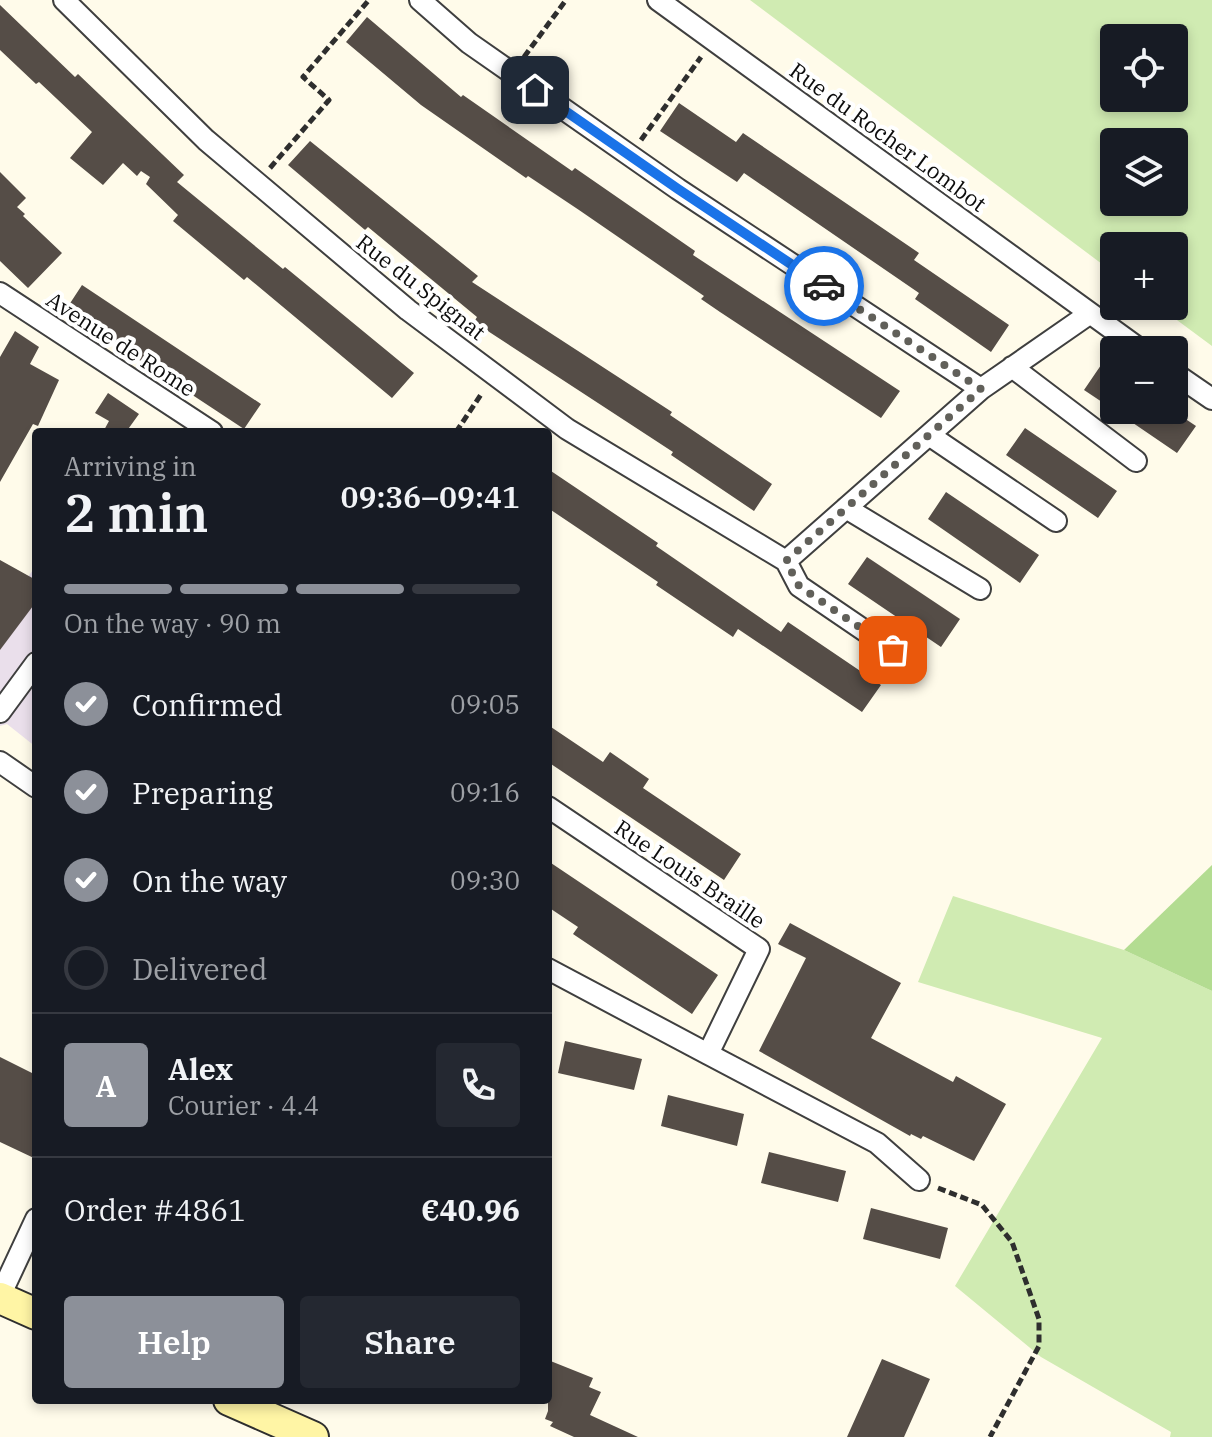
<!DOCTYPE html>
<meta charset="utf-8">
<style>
:root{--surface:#171b24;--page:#242831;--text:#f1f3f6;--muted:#9ea1a6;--line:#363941;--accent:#8c9099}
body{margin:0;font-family:"IBM Plex Serif",serif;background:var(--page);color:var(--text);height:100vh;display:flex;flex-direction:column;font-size:30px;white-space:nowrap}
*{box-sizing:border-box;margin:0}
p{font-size:26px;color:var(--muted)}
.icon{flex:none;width:44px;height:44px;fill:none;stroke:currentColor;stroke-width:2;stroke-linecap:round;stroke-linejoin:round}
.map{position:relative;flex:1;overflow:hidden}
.side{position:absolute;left:32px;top:428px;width:520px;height:976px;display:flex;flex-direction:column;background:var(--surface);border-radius:8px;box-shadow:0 4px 12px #0003}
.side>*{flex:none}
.tools{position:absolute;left:1100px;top:24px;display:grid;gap:16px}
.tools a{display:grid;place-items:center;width:88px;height:88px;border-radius:8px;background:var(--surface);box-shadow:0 4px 12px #0003;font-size:40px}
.pin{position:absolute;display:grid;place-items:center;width:68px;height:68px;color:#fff;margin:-34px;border-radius:16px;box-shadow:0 4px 12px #0006}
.courier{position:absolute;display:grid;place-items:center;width:80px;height:80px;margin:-40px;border:6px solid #1a73e8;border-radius:50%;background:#fff;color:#222;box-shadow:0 2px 10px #0007}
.headline em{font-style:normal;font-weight:600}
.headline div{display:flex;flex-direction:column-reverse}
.headline{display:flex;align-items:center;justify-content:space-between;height:136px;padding:0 32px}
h1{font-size:52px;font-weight:600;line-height:60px}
.bar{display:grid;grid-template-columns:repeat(4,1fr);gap:12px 8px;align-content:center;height:96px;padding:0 32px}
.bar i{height:10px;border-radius:6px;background:var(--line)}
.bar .current{background:var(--accent)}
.bar p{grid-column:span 4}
.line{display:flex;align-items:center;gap:20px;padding:0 32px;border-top:2px solid var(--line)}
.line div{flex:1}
.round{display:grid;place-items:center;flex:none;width:84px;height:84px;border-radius:8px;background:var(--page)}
ol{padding:0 32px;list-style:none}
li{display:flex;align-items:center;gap:24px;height:88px}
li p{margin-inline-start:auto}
li .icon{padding:8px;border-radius:50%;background:var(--accent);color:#fff;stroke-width:4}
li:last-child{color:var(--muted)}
li i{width:44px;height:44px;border:4px solid var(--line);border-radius:50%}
.primary-button{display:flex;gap:16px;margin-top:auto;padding:16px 32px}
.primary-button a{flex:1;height:92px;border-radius:8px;background:var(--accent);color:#fff;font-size:32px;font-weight:600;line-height:92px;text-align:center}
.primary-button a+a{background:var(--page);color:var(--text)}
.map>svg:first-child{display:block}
.industrial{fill:#eadfeb}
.green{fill:#d0ebb2;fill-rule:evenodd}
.forest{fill:#b3dc91}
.building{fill:#554d47}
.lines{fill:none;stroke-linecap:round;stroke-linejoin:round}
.street-casing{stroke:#3f3f3f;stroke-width:24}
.secondary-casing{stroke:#2e2e2e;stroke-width:34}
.path{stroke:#2e2e2e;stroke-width:5;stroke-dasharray:8 4;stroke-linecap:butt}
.street{stroke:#fff;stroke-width:20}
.secondary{stroke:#fff5a5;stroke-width:30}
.done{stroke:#61605a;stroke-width:8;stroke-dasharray:0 14.4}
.route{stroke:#1a73e8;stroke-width:10}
.labels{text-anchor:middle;stroke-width:8;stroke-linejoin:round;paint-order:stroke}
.street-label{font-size:22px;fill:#0c0c0c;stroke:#fff}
</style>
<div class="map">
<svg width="1212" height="1437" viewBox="0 0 1212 1437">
<rect width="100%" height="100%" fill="#fffbea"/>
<!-- industrial -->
<path class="industrial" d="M 36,566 L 36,747 L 7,724 L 0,726 L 0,614 Z"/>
<!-- green -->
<path class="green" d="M 750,0 L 1212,0 L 1212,346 L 1158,306 L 1174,306 L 1174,246 L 1114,246 L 1114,273 ZM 1114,38 L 1174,38 L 1174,98 L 1114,98 ZM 1114,142 L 1174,142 L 1174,202 L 1114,202 Z
M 953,896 L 1124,950 L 1212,991 L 1212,1437 L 1170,1437 L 1171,1432 L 1041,1357 L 955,1286 L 1102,1038 L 918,982 Z"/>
<!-- forest -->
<path class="forest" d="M 1212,865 L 1212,991 L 1124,950 Z"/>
<!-- building -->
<path class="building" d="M 0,5 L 75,77 L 78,74 L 184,175 L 177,182 L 283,269 L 285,267 L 414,373 L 392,398 L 247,277 L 244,280 L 173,221 L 178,215 L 146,184 L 150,177 L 141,171 L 137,176 L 123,163 L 103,185 L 70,158 L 92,132 L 39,82 L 36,84 L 0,50 Z
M 367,17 L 461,97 L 463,95 L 572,171 L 575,168 L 695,251 L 693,255 L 900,391 L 881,418 L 720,312 L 701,299 L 704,296 L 579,210 L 528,176 L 526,178 L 421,105 L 346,42 Z
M 679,103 L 736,142 L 743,133 L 919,253 L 914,260 L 1009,325 L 991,352 L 915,299 L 919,293 L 744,173 L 737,182 L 660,131 Z
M 310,141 L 478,276 L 472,282 L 672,412 L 670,415 L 772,484 L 754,511 L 671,455 L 673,452 L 474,322 L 477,317 L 368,227 L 365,230 L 288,165 Z
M 0,172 L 26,198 L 17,207 L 25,214 L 23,216 L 62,253 L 28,288 L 0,261 Z
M 82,285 L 261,404 L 244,429 L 65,311 Z
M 15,331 L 39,347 L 30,364 L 59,380 L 38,426 L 33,424 L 0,482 L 0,357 Z
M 1114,346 L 1114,410 L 1084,390 Z
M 108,393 L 139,414 L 126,432 L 103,432 L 109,421 L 95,413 Z
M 1114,410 L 1172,410 L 1196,426 L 1177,453 Z
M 1025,428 L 1117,491 L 1098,518 L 1006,455 Z
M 548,469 L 658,543 L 656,546 L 781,632 L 788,622 L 881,685 L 862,712 L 738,629 L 733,637 L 656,585 L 658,582 L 548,508 Z
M 946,492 L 1039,555 L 1020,583 L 928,519 Z
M 867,557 L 960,619 L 941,647 L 848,584 Z
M 0,560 L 36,580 L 36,602 L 0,650 Z
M 548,725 L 603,762 L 610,752 L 649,779 L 643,788 L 741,854 L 724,880 L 548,762 Z
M 548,861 L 718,975 L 692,1014 L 573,934 L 578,927 L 548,907 Z
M 790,923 L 901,983 L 871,1038 L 953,1082 L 956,1076 L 1006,1104 L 974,1161 L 923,1136 L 921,1139 L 911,1134 L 910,1136 L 759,1051 L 806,958 L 778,944 Z
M 565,1041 L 642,1059 L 634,1090 L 558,1073 Z
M 0,1057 L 36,1075 L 36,1159 L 0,1142 Z
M 668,1095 L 744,1114 L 737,1146 L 661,1126 Z
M 769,1152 L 846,1171 L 838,1202 L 761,1183 Z
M 871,1208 L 948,1228 L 940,1259 L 863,1239 Z
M 882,1359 L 930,1379 L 904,1437 L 847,1437 Z
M 548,1360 L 593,1378 L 589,1387 L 601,1392 L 590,1415 L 638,1437 L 574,1437 L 550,1426 L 553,1422 L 545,1419 L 548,1411 Z"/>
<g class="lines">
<!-- street casing -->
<g class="street-casing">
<path id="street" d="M 64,0 L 206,140 L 408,310 L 567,429 L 786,561 L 981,389 L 1089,314
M 420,0 L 469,43 L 678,189 L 981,389
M 658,0 L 1141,350
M 0,293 L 212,432
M 1012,367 L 1136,461
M 1174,373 L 1212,399
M 929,435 L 1056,521
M 846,508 L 980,589
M 786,561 L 799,586 L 893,650
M 0,712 L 36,663
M 0,762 L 36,787
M 548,807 L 759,949 L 708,1054 L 548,969
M 708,1054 L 877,1143 L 919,1180
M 0,1296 L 36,1219"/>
</g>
<!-- secondary casing -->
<g class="secondary-casing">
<path id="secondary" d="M 0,1298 L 36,1314
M 229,1400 L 313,1437"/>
</g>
<!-- path -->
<path class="path" d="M 524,57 L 566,0
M 641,140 L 701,57
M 270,168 L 329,100 L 303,77 L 369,0
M 456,432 L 482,393
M 938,1188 L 982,1205 L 1012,1242 L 1039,1319 L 1039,1346 L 990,1437"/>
<!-- street -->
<use href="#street" class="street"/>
<!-- secondary -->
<use href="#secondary" class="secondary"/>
</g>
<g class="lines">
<!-- done -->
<path class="done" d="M 824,286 L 981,389 L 786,561 L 799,586 L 893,650"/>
<!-- route -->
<path class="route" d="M 535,90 L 678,189 L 824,286"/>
</g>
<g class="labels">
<!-- street labels -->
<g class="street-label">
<text transform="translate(888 137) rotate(36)" y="8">Rue du Rocher Lombot</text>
<text transform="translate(421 287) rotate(38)" y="8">Rue du Spignat</text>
<text transform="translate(121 344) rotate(33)" y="8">Avenue de Rome</text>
<text transform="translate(690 874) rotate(34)" y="8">Rue Louis Braille</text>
</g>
</g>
</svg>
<div class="tools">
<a><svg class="icon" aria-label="locate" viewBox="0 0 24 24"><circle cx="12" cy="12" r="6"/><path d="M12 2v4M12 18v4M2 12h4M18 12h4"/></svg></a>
<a><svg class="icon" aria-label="layers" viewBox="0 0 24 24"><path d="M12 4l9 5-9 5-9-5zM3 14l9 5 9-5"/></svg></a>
<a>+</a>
<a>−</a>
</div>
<div class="pin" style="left:893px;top:650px;background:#ea580c"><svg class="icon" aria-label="bag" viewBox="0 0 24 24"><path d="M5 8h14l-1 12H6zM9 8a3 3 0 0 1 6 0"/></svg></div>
<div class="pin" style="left:535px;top:90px;background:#1f2937"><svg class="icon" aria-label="home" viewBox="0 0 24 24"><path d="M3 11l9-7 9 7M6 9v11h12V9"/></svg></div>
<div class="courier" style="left:824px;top:286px"><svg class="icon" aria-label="car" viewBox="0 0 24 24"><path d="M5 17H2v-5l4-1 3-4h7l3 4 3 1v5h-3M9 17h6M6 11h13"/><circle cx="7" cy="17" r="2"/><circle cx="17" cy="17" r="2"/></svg></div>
<section class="side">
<div class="headline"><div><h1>2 min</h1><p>Arriving in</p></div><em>09:36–09:41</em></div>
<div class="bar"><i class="current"></i><i class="current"></i><i class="current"></i><i></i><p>On the way · 90 m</p></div>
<ol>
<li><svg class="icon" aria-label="check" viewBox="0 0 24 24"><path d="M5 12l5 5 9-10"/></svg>Confirmed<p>09:05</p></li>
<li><svg class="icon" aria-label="check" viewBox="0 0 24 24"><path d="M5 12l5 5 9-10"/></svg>Preparing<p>09:16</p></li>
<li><svg class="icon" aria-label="check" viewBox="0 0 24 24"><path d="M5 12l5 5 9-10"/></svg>On the way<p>09:30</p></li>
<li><i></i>Delivered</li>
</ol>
<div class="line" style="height:144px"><b class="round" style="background:var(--accent);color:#fff">A</b><div><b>Alex</b><p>Courier · 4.4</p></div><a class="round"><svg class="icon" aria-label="phone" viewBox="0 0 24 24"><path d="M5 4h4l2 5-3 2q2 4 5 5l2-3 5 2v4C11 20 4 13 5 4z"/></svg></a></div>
<div class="line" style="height:104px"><div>Order #4861</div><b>€40.96</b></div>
<div class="primary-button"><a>Help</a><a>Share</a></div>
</section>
</div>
